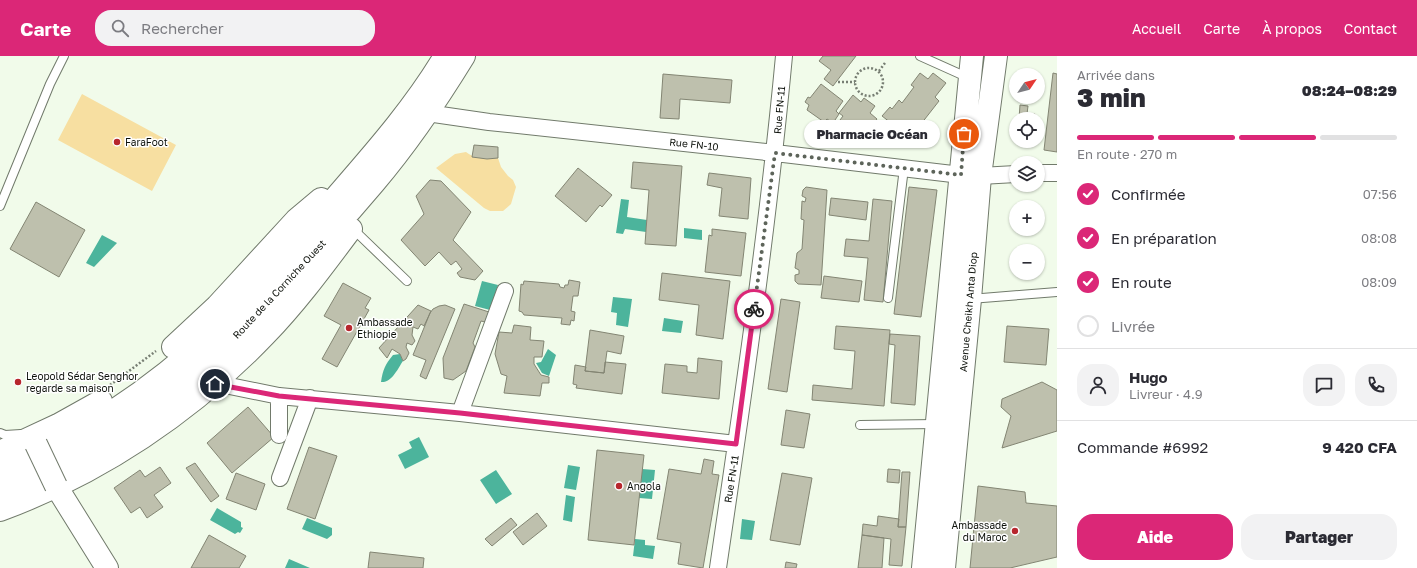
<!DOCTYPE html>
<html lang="fr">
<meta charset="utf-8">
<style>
:root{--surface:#fff;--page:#f2f2f3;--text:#2b2b33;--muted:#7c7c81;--line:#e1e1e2;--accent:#db2777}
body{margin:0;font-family:"Golos Text",sans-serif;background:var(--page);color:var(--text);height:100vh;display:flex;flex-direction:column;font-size:15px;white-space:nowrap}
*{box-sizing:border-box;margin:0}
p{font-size:13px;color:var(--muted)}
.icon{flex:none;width:22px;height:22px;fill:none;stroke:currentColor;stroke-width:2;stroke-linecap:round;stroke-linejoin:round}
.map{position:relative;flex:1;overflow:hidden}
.details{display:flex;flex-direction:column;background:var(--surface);width:360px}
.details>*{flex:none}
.needle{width:26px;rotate:55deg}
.fabs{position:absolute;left:1009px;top:12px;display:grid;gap:8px}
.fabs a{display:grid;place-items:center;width:36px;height:36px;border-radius:50%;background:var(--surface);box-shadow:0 1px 3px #0004;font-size:20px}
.pin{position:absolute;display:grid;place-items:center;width:34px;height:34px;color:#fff;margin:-17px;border:2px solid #fff;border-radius:50%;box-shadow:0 1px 4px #0007}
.courier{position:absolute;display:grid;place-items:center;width:40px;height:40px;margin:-20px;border:3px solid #db2777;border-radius:50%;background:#fff;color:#222;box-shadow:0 1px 5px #0007}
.bubble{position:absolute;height:28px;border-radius:14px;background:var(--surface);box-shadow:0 1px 3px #0004;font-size:13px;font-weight:800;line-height:28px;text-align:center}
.overview em{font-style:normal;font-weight:800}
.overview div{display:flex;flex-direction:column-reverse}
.overview{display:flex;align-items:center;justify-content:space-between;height:68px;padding:0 20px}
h1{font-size:26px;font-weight:800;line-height:30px}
.bar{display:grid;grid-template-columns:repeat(4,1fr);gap:6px 4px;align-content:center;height:48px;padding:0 20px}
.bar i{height:5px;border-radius:3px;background:var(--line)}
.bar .selected{background:var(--accent)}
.bar p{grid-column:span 4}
.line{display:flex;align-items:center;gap:10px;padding:0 20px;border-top:1px solid var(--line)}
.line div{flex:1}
.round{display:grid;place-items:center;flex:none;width:42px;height:42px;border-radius:16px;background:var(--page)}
ol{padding:0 20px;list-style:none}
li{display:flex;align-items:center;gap:12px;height:44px}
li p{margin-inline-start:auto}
li .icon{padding:4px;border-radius:50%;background:var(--accent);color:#fff;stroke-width:4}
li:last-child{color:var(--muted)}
li i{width:22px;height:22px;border:2px solid var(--line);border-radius:50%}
.primary-button{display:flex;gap:8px;margin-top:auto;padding:8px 20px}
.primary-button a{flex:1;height:46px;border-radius:16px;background:var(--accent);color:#fff;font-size:16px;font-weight:800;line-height:46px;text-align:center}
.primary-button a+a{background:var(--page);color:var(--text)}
header{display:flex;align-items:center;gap:24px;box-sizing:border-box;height:56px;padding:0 20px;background:var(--accent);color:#fff}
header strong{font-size:19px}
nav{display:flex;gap:22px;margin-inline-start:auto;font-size:14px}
.search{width:280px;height:36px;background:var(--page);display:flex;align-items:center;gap:10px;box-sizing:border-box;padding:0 14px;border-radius:16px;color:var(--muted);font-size:15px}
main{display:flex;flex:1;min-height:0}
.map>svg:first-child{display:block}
.green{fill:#f7dfa1}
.water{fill:#4cb49c}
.building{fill:#bec0ad;stroke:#838573}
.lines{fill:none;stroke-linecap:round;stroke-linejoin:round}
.service-casing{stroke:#717a6b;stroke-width:10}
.minor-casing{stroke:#717a6b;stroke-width:18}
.secondary-casing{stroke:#717a6b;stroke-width:24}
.primary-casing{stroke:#717a6b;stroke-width:24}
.trunk-casing{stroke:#717a6b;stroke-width:24}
.path{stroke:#777e73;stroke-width:2.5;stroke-dasharray:2 2;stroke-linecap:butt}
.service{stroke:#fff;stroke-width:8}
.minor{stroke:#fff;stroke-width:16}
.secondary{stroke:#fff;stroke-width:22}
.primary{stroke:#fff;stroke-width:22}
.trunk{stroke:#fff;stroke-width:22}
.secondary-bridge-casing{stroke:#717a6b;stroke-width:24;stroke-linecap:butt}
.secondary-bridge{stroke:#fff;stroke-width:22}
.done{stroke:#5d645a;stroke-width:4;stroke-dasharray:0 7.2}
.route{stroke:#db2777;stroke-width:5}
.poi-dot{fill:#b7262d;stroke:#fff;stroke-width:1.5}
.labels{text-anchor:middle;stroke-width:3;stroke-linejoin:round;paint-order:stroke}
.street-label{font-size:10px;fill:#0e120c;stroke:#fff}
.poi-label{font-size:10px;fill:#0e120c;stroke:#fff;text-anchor:start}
</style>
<header>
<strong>Carte</strong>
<div class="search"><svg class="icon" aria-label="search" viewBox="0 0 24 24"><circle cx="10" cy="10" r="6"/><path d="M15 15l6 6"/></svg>Rechercher</div>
<nav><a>Accueil</a><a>Carte</a><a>À propos</a><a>Contact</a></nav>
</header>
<main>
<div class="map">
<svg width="1057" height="512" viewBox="0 0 1057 512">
<rect width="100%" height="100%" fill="#f1fbea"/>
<!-- green -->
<path class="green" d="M 82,38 L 176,89 L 152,135 L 58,84 Z
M 466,96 C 475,103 486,103 498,102 L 501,111 L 508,120 L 513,124 L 516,131 L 511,148 L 503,155 L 490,155 L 484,152 L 436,112 L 455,98 Z"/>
<!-- water -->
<path class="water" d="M 621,143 L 629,144 L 627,161 L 647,164 L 646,176 L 625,173 L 623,178 L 616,177 Z
M 684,172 L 702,174 L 702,184 L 684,182 Z
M 102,179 L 117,187 L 94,211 L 86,207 Z
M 482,225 L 498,229 L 490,254 L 475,250 Z
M 613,241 L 632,243 L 628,271 L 616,269 L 617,257 L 611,256 Z
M 664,262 L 683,265 L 681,277 L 662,275 Z
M 548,293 L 556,299 L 549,320 L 542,317 L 536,307 L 541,306 Z
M 400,298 L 403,305 C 398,312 392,327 381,326 C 383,313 385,309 393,299 Z
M 419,381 L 429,401 L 405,413 L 398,399 L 412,392 L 409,386 Z
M 568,409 L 580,411 L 576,434 L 564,432 Z
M 642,413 L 655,414 L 652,443 L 639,442 Z
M 496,414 L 512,438 L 496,448 L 480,424 Z
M 566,439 L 575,441 L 572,466 L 563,464 Z
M 217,452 L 241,466 L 241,471 L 243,472 L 240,477 L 238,476 L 235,478 L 210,464 Z
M 307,462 L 332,472 L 332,479 L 327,483 L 302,473 Z
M 742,463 L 755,465 L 752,484 L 740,483 Z
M 635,483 L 645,484 L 645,489 L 655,490 L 653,503 L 633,500 Z
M 289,503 L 310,512 L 285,512 Z"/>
<!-- building -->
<path class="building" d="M 823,0 L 856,0 L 833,30 L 824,23 L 831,14 L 819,5 Z
M 920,17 L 928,23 L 933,17 L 946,27 L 935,41 L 939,45 L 921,68 L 918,65 L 909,76 L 907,73 L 904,77 L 897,72 L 895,74 L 889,70 L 891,67 L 882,60 L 890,51 L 892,53 L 899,44 L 902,47 L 914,31 L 911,29 Z
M 1053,17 L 1057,18 L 1057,96 L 1044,94 Z
M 663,18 L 732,24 L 730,47 L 680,43 L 679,63 L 660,62 Z
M 821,28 L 843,45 L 836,55 L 839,58 L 833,67 L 827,63 L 824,66 L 807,54 L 809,49 L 805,46 L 808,41 L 810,42 Z
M 853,39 L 861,46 L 864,42 L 875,50 L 870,57 L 877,63 L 866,77 L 852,66 L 848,71 L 840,64 L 843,60 L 839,57 Z
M 1020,49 L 1028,50 L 1027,58 L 1035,58 L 1035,63 L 1019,63 Z
M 474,89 L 498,91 L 498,102 L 487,103 L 472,101 Z
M 633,106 L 682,110 L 676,190 L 645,188 L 649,134 L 631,132 Z
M 578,112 L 612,139 L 602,151 L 600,149 L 586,166 L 555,140 Z
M 709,117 L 751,122 L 748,163 L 719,160 L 722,132 L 707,129 Z
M 430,124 L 441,125 L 471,156 L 453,184 L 483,215 L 475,224 L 460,221 L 457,217 L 462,213 L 456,205 L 451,209 L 439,196 L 425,210 L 401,184 L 424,158 L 416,140 Z
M 806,131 L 827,134 L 821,229 L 798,228 L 795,225 L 795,219 L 799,218 L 799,214 L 795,212 L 797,197 L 802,193 L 804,164 L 801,163 L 802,145 L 805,146 L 806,142 L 802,140 L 803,134 Z
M 909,131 L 937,134 L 921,261 L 894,258 Z
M 831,142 L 868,146 L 866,164 L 829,159 Z
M 873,143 L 892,145 L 883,246 L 864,244 L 868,202 L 844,200 L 846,183 L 869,185 Z
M 36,146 L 85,174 L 59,221 L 10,193 Z
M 712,173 L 746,177 L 741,220 L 705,216 L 709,179 L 712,180 Z
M 662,217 L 730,225 L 723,283 L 696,279 L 699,249 L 659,244 Z
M 824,220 L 862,225 L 859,246 L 821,242 Z
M 569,224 L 580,226 L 578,240 L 573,240 L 571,255 L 575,256 L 574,265 L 571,264 L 570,269 L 561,268 L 562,262 L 524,259 L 522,256 L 519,255 L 521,228 L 523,229 L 524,225 L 559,228 L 560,231 L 564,232 L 565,229 L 568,229 Z
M 343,227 L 371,242 L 365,252 L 369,254 L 337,311 L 322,303 L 341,269 L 324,260 Z
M 781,243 L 800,246 L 787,336 L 768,333 Z
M 464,248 L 489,256 L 485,266 L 481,265 L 473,287 L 475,291 L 466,315 L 453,324 L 444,322 L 443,302 Z
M 418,249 L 431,255 L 424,270 L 421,268 L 418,273 L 413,271 L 412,279 L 415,285 L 412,289 L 407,287 L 406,291 L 409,297 L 406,303 L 403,305 L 400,298 L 392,293 L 387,302 L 379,292 Z
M 445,249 L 455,253 L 426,323 L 420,320 L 426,304 L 413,299 L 430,257 L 433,253 L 439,250 Z
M 514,269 L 531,271 L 530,284 L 544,285 L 542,301 L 534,301 L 534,308 L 541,319 L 549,321 L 549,327 L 542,327 L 540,340 L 504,337 L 507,320 L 501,318 L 495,298 L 499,276 L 512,277 Z
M 836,270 L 890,274 L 884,350 L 812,344 L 813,329 L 852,333 L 855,295 L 834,293 Z
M 1007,270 L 1049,273 L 1046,309 L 1004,306 Z
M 590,274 L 624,280 L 621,298 L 607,295 L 604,317 L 585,315 Z
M 890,278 L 920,280 L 915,349 L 891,347 L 895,289 L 889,288 Z
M 698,302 L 722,305 L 719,343 L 662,337 L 665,308 L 687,310 L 687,316 L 697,317 Z
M 605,306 L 626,308 L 622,338 L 576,332 L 577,329 L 573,328 L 575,309 L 586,311 L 585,315 L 604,317 Z
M 1042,326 L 1057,334 L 1057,375 L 1002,392 L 1011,360 L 1001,351 L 1002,343 Z
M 248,351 L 274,381 L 232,417 L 207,387 Z
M 786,354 L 810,358 L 804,392 L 781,389 Z
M 309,391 L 337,400 L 315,463 L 287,453 Z
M 597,394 L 644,399 L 634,489 L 588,484 Z
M 704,403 L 714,405 L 712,418 L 719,419 L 703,512 L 678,508 L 681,487 L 657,483 L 669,413 L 701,418 Z
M 195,407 L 219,440 L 211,446 L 186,412 Z
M 160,411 L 171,427 L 154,439 L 163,451 L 147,462 L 140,451 L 131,457 L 114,432 L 140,414 L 145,421 Z
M 888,413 L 900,414 L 899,427 L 887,426 Z
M 902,416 L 910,416 L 906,471 L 898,471 Z
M 236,417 L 265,428 L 256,454 L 226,443 Z
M 782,417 L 812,422 L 800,489 L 770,484 Z
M 978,430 L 1025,436 L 1026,447 L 1057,450 L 1057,501 L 1010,512 L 970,512 Z
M 537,457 L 547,470 L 523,489 L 513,476 Z
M 878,460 L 899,463 L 898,471 L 906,471 L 902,510 L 889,509 L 891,483 L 862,479 L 863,468 L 877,470 Z
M 511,462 L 517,469 L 492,490 L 485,483 Z
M 209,479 L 246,500 L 239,512 L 191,512 Z
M 862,479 L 884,482 L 882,512 L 858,512 Z
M 370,496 L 424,502 L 423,512 L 368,512 Z
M 786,506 L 797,508 L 796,512 L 785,512 Z"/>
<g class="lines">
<!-- service casing -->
<g class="service-casing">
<path id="service" d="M 920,0 L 969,22
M 0,150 L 50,28 L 64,0
M 353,173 L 407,225
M 888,242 L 904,112
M 970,243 L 1057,236
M 860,369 L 936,368
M 0,377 L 5,379 L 21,378"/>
</g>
<!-- minor casing -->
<g class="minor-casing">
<path id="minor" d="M 427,57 L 489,66 L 775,97 L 961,119
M 1038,117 L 1057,117
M 980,120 L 1016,118
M 215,327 L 279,340 L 460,357 L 736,388
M 460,357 L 505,235
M 279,379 L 279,340
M 280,422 L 310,342
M 718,512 C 743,342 768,171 784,0"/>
</g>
<!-- secondary casing -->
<g class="secondary-casing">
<path id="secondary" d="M 56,430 L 107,512"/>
</g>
<!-- primary casing -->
<g class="primary-casing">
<path id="primary" d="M 923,512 L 972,0
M 944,512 L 970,243 L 980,120 L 996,0"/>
</g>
<!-- trunk casing -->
<g class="trunk-casing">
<path id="trunk" d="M 173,291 L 217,250 L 296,164 L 321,143
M 0,396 L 58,369 L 101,345
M 0,414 C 81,382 154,332 217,273 C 260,233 297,187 335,142 C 374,97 414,52 445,0
M 0,433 C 86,398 169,346 235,280 C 267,249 297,214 327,180 C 343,163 359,145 374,127 C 408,87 437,44 464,0
M 0,454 C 100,417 191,356 265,279 C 297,246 324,209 351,173"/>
</g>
<!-- path -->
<path class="path" d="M855 26a14 14 0 1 1 28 0a14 14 0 1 1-28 0Z
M 879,15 L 885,7
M 838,26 L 855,26
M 110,329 L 156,295"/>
<!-- service -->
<use href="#service" class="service"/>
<!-- minor -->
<use href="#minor" class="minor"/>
<!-- secondary -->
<use href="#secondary" class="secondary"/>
<!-- primary -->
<use href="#primary" class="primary"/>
<!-- trunk -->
<use href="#trunk" class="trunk"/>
<!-- secondary-bridge casing -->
<g class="secondary-bridge-casing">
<path id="secondary-bridge" d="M 36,388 L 56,430"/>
</g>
<!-- secondary-bridge -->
<use href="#secondary-bridge" class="secondary-bridge"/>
</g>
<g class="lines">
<!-- done -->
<path class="done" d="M 754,253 L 775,97 L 961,119 L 964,78"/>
<!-- route -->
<path class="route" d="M 215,328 L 279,340 L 460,357 L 736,388 L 754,253"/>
</g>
<!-- markers -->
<g class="poi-dot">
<circle cx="117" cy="86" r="4"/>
<circle cx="349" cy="272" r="4"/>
<circle cx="18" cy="326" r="4"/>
<circle cx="619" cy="430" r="4"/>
<circle cx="1015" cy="475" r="4"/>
</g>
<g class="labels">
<!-- street labels -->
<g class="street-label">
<text transform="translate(779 54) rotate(-85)" y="4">Rue FN-11</text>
<text transform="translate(694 88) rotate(6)" y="4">Rue FN-10</text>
<text transform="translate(279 233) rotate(-47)" y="4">Route de la Corniche Ouest</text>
<text transform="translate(968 256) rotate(-85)" y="4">Avenue Cheikh Anta Diop</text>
<text transform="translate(731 423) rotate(-81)" y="4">Rue FN-11</text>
</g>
<!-- poi labels -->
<g class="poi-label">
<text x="125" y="90">FaraFoot</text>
<text x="357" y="270">Ambassade<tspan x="357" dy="12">Ethiopie</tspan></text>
<text x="26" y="324">Leopold Sédar Senghor<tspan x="26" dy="12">regarde sa maison</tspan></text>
<text x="627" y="434">Angola</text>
<text x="1007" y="473" text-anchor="end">Ambassade<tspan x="1007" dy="12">du Maroc</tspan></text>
</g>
</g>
</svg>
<div class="fabs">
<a><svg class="needle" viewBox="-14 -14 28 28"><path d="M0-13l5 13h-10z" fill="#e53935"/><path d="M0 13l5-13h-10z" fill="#7c7c81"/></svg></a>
<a><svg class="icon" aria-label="locate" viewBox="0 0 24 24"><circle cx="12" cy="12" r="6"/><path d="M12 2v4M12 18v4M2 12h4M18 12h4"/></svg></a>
<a><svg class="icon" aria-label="layers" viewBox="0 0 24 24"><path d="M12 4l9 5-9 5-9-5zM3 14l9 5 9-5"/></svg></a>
<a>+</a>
<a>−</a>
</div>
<div class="pin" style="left:964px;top:78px;background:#ea580c"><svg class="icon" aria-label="bag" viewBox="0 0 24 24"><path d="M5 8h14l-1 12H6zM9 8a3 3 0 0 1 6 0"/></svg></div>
<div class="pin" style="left:215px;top:328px;background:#1f2937"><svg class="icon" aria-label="home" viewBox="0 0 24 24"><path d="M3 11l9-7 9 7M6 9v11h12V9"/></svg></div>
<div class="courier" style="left:754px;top:253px"><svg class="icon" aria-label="bike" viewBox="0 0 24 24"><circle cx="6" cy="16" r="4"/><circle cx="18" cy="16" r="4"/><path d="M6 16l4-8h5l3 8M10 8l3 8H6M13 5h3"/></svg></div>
<div class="bubble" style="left:804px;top:64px;width:136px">Pharmacie Océan</div>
</div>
<section class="details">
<div class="overview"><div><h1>3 min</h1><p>Arrivée dans</p></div><em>08:24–08:29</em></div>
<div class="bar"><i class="selected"></i><i class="selected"></i><i class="selected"></i><i></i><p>En route · 270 m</p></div>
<ol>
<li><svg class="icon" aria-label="check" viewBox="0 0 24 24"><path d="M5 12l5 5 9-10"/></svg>Confirmée<p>07:56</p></li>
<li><svg class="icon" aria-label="check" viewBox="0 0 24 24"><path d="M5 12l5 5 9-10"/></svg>En préparation<p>08:08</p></li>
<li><svg class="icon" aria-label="check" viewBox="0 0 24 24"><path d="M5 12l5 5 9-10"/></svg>En route<p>08:09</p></li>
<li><i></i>Livrée</li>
</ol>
<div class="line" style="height:72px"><a class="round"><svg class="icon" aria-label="person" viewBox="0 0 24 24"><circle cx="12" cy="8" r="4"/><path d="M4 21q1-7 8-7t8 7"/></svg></a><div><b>Hugo</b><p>Livreur · 4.9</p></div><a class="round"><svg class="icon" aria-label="chat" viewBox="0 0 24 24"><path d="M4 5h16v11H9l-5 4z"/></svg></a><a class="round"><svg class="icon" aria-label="phone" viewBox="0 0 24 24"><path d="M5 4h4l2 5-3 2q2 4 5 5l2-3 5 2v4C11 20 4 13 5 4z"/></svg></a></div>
<div class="line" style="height:52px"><div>Commande #6992</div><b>9 420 CFA</b></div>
<div class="primary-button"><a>Aide</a><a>Partager</a></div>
</section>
</main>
